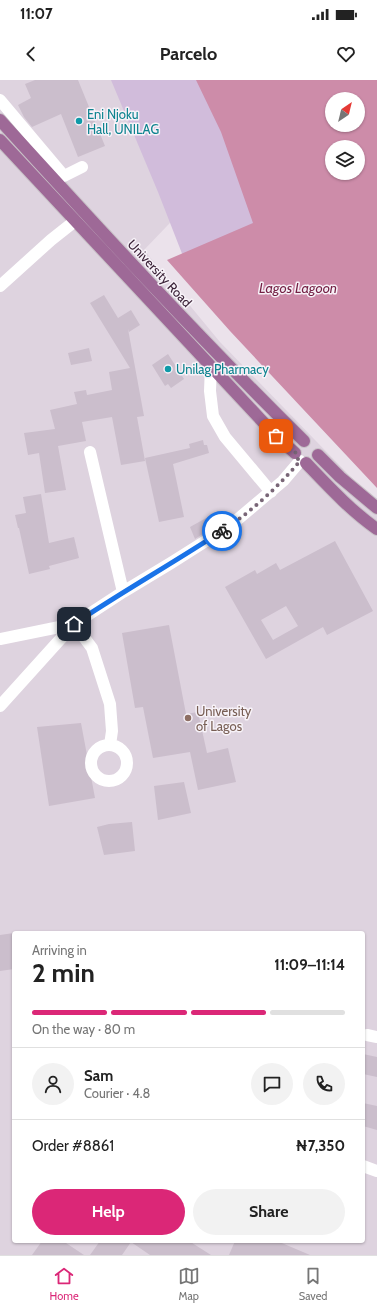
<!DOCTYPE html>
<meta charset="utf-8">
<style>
:root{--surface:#fff;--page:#f2f2f2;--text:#222;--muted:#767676;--line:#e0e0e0;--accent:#db2777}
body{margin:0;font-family:Cabin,sans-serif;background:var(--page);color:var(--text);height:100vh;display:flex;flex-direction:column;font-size:15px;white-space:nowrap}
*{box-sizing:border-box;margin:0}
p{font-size:13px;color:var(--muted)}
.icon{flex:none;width:22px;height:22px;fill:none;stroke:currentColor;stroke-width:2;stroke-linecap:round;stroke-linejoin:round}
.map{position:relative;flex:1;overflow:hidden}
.side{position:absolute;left:12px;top:851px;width:353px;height:312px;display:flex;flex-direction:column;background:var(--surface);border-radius:4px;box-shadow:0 1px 3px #0004}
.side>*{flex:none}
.needle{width:26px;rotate:35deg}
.fabs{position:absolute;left:325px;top:12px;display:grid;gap:8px}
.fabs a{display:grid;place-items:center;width:40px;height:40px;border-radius:50%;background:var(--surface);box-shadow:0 1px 3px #0004;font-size:20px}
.pin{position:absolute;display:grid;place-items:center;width:34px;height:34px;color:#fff;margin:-17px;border-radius:8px;box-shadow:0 2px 6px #0006}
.courier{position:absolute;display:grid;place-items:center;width:40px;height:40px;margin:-20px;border:3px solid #1a73e8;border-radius:50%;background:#fff;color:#222;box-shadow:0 1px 5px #0007}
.overview em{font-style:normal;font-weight:800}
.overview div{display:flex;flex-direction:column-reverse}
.overview{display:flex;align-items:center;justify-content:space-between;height:68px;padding:0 20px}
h1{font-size:26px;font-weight:800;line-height:30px}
.bar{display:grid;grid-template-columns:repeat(4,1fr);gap:6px 4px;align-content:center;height:48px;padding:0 20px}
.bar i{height:5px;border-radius:3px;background:var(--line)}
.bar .selected{background:var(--accent)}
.bar p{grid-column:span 4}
.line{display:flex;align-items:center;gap:10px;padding:0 20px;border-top:1px solid var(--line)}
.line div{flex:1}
.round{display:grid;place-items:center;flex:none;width:42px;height:42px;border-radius:21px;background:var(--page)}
.primary-button{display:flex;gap:8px;margin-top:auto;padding:8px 20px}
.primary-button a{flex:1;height:46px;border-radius:24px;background:var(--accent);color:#fff;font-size:16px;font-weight:800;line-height:46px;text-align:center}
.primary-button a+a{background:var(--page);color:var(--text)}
.status{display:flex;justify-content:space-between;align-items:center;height:28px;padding:0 20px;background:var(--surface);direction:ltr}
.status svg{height:11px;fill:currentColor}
header{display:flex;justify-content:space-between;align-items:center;height:52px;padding:0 20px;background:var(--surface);font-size:18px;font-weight:800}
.menu{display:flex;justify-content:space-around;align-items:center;height:56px;border-top:1px solid var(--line);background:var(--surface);font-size:11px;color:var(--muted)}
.menu a{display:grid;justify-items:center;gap:2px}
.menu .selected{color:var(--accent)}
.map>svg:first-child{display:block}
.built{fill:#ded3df;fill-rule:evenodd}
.green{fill:#d1bcdb;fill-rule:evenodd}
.water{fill:#cd8ca9;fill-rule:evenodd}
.building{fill:#cbbecc;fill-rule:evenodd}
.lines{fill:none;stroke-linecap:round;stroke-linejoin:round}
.major-casing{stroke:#c8c1c7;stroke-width:14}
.minor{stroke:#fff;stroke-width:12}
.major{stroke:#9e6997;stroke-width:12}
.done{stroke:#796677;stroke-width:4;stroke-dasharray:0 7.2}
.route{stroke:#1a73e8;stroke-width:5}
.culture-dot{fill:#0f9aa8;stroke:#f7f2f8;stroke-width:1.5}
.education-dot{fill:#8d6e63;stroke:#f7f2f8;stroke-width:1.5}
.labels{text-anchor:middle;stroke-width:3;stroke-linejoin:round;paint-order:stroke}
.culture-label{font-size:13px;fill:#0d838f;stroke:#f7f2f8;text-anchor:start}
.street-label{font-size:13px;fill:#3b2338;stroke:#f7f2f8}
.education-label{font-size:13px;fill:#785e54;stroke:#f7f2f8;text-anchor:start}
.water-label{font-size:14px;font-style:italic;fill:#742044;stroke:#f7f2f8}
</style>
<div class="status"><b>11:07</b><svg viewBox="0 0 49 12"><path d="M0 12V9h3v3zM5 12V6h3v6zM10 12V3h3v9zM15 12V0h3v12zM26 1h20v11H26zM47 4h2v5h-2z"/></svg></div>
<header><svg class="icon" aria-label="back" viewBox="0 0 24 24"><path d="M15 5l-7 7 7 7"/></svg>Parcelo<svg class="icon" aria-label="heart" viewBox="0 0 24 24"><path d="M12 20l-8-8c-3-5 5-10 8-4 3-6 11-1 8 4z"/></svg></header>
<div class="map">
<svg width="377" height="1175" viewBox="0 0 377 1175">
<rect width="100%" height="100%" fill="#ebe2eb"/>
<!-- built -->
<path class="built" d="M 0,0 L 147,0 L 190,122 L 144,170 L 220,262 L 377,424 L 377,1175 L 0,1175 ZM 14,853 L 363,853 L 363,1161 L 14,1161 Z"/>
<!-- green -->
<path class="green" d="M 111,0 L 377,0 L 377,347 L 190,194 L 158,112 ZM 332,19 L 358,19 L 358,45 L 332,45 ZM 332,67 L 358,67 L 358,93 L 332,93 Z"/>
<!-- water -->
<path class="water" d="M 196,0 L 377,0 L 377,408 L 230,251 L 167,180 L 253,143 L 221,52 ZM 332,19 L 358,19 L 358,45 L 332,45 ZM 332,67 L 358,67 L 358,93 L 332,93 Z"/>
<!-- building -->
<path class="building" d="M 35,0 L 78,0 L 105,66 L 78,77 L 61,34 L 32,47 L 24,37 L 18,25 L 31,18 L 25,4 Z
M 104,215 L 118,238 L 131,230 L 140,245 L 129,252 L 128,249 L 144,336 L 137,337 L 145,381 L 121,385 L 112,337 L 82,342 L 86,361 L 58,366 L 66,410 L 45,413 L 39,373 L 28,375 L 24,353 L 55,349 L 50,330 L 77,324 L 74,312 L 86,310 L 87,315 L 112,310 L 109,292 L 130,288 L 90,223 Z
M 89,268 L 92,281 L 71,285 L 68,273 Z
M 168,274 L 184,299 L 171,308 L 168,304 L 165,306 L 152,285 Z
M 203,360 L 204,365 L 207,365 L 209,373 L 173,384 L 184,437 L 159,442 L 145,378 L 190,368 L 189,364 Z
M 41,414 L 49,463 L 74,457 L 79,478 L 49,486 L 50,489 L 29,494 L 19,448 L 18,448 L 15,435 L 26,433 L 23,417 Z
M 215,433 L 221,442 L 195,459 L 190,447 Z
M 335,461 L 373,531 L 327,555 L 323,547 L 266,579 L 225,507 L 255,490 L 257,494 L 276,483 L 280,490 ZM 286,526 L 298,546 L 273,560 L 261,540 Z
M 169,545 L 186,634 L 198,632 L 207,673 L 228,668 L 236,702 L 198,710 L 190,672 L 153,678 L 143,627 L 135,628 L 122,553 Z
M 81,643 L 95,718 L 49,726 L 37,647 Z
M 184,702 L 191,733 L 158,740 L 154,706 Z
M 132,742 L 135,771 L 104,775 L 97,747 L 109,744 Z
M 14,853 L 14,889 L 0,891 L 0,855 Z
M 363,974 L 377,977 L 377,997 L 363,994 Z
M 363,1023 L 377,1026 L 377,1050 L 363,1046 Z
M 42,1161 L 63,1161 L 84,1175 L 32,1175 Z
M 100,1161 L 189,1161 L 211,1175 L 150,1175 L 131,1162 L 122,1175 L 90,1175 Z
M 235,1161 L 277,1161 L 310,1175 L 229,1175 Z"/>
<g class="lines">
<!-- major casing -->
<g class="major-casing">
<path id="major" d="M 0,40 C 99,149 199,258 304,361
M 0,60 L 276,356 L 295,373
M 318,375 L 340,397 L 377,428
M 306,383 C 328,406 351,431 377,449"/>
</g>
<!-- minor -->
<path class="minor" d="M 0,20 L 64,96 L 82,87
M 0,206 L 51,160 L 75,141
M 211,286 L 210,311 L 213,336 L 225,357 L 271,412
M 90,372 L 123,512
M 74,544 L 92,568 L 110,624 L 112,651 L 110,665
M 0,559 L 74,544
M 0,626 L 74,544 L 123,512 L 171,483 L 231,445 L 283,401 L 300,381
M91 683a18 18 0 1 1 36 0a18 18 0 1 1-36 0Z
M 367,955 L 377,957
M 363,1086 L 377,1091"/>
<!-- major -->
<use href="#major" class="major"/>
</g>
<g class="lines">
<!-- done -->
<path class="done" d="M 222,451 C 251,432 278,407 300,381 L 297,378 L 296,373 L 276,356"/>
<!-- route -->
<path class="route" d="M 74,544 C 122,512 173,483 222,451"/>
</g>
<!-- markers -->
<g class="culture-dot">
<circle cx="79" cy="41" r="4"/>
<circle cx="168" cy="289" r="4"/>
</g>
<circle class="education-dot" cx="188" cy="638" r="4"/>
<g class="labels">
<!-- culture labels -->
<g class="culture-label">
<text x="87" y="39">Eni Njoku<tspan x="87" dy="15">Hall, UNILAG</tspan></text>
<text x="176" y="294">Unilag Pharmacy</text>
</g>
<!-- street labels -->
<g class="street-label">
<text transform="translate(160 193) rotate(47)" y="5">University Road</text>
</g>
<!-- education labels -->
<g class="education-label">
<text x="196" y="636">University<tspan x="196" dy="15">of Lagos</tspan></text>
</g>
<!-- water labels -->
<g class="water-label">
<text x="298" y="213">Lagos Lagoon</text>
</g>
</g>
</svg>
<div class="fabs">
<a><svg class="needle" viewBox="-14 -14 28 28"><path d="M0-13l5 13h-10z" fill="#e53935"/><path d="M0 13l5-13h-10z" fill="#767676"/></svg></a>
<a><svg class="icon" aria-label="layers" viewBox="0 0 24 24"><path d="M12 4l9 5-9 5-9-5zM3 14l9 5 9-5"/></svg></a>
</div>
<div class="pin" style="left:276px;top:356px;background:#ea580c"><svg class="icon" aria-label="bag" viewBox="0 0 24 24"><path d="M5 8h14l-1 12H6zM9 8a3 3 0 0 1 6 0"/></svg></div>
<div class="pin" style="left:74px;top:544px;background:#1f2937"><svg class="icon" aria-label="home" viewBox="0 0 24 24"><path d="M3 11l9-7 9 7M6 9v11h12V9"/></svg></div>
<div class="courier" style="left:222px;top:451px"><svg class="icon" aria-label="bike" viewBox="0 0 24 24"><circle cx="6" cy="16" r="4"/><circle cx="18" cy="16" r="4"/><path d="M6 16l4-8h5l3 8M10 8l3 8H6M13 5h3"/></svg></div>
<section class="side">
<div class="overview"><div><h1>2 min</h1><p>Arriving in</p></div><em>11:09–11:14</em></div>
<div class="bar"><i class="selected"></i><i class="selected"></i><i class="selected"></i><i></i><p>On the way · 80 m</p></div>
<div class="line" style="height:72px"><a class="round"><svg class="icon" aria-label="person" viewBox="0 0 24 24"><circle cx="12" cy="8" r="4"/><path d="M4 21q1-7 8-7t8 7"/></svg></a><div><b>Sam</b><p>Courier · 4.8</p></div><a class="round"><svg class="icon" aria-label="chat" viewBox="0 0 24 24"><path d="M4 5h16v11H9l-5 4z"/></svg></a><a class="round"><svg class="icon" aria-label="phone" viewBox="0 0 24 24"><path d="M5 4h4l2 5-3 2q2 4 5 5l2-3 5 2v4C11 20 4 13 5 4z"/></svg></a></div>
<div class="line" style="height:52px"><div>Order #8861</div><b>₦7,350</b></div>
<div class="primary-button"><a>Help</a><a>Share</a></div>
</section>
</div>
<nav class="menu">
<a class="selected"><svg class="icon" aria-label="home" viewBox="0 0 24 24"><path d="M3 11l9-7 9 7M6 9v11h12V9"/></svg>Home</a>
<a><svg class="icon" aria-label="map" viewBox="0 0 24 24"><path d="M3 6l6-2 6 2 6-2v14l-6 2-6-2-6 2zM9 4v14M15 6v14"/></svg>Map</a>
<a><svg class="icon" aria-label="saved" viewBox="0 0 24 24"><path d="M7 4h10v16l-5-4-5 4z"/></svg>Saved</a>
</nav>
